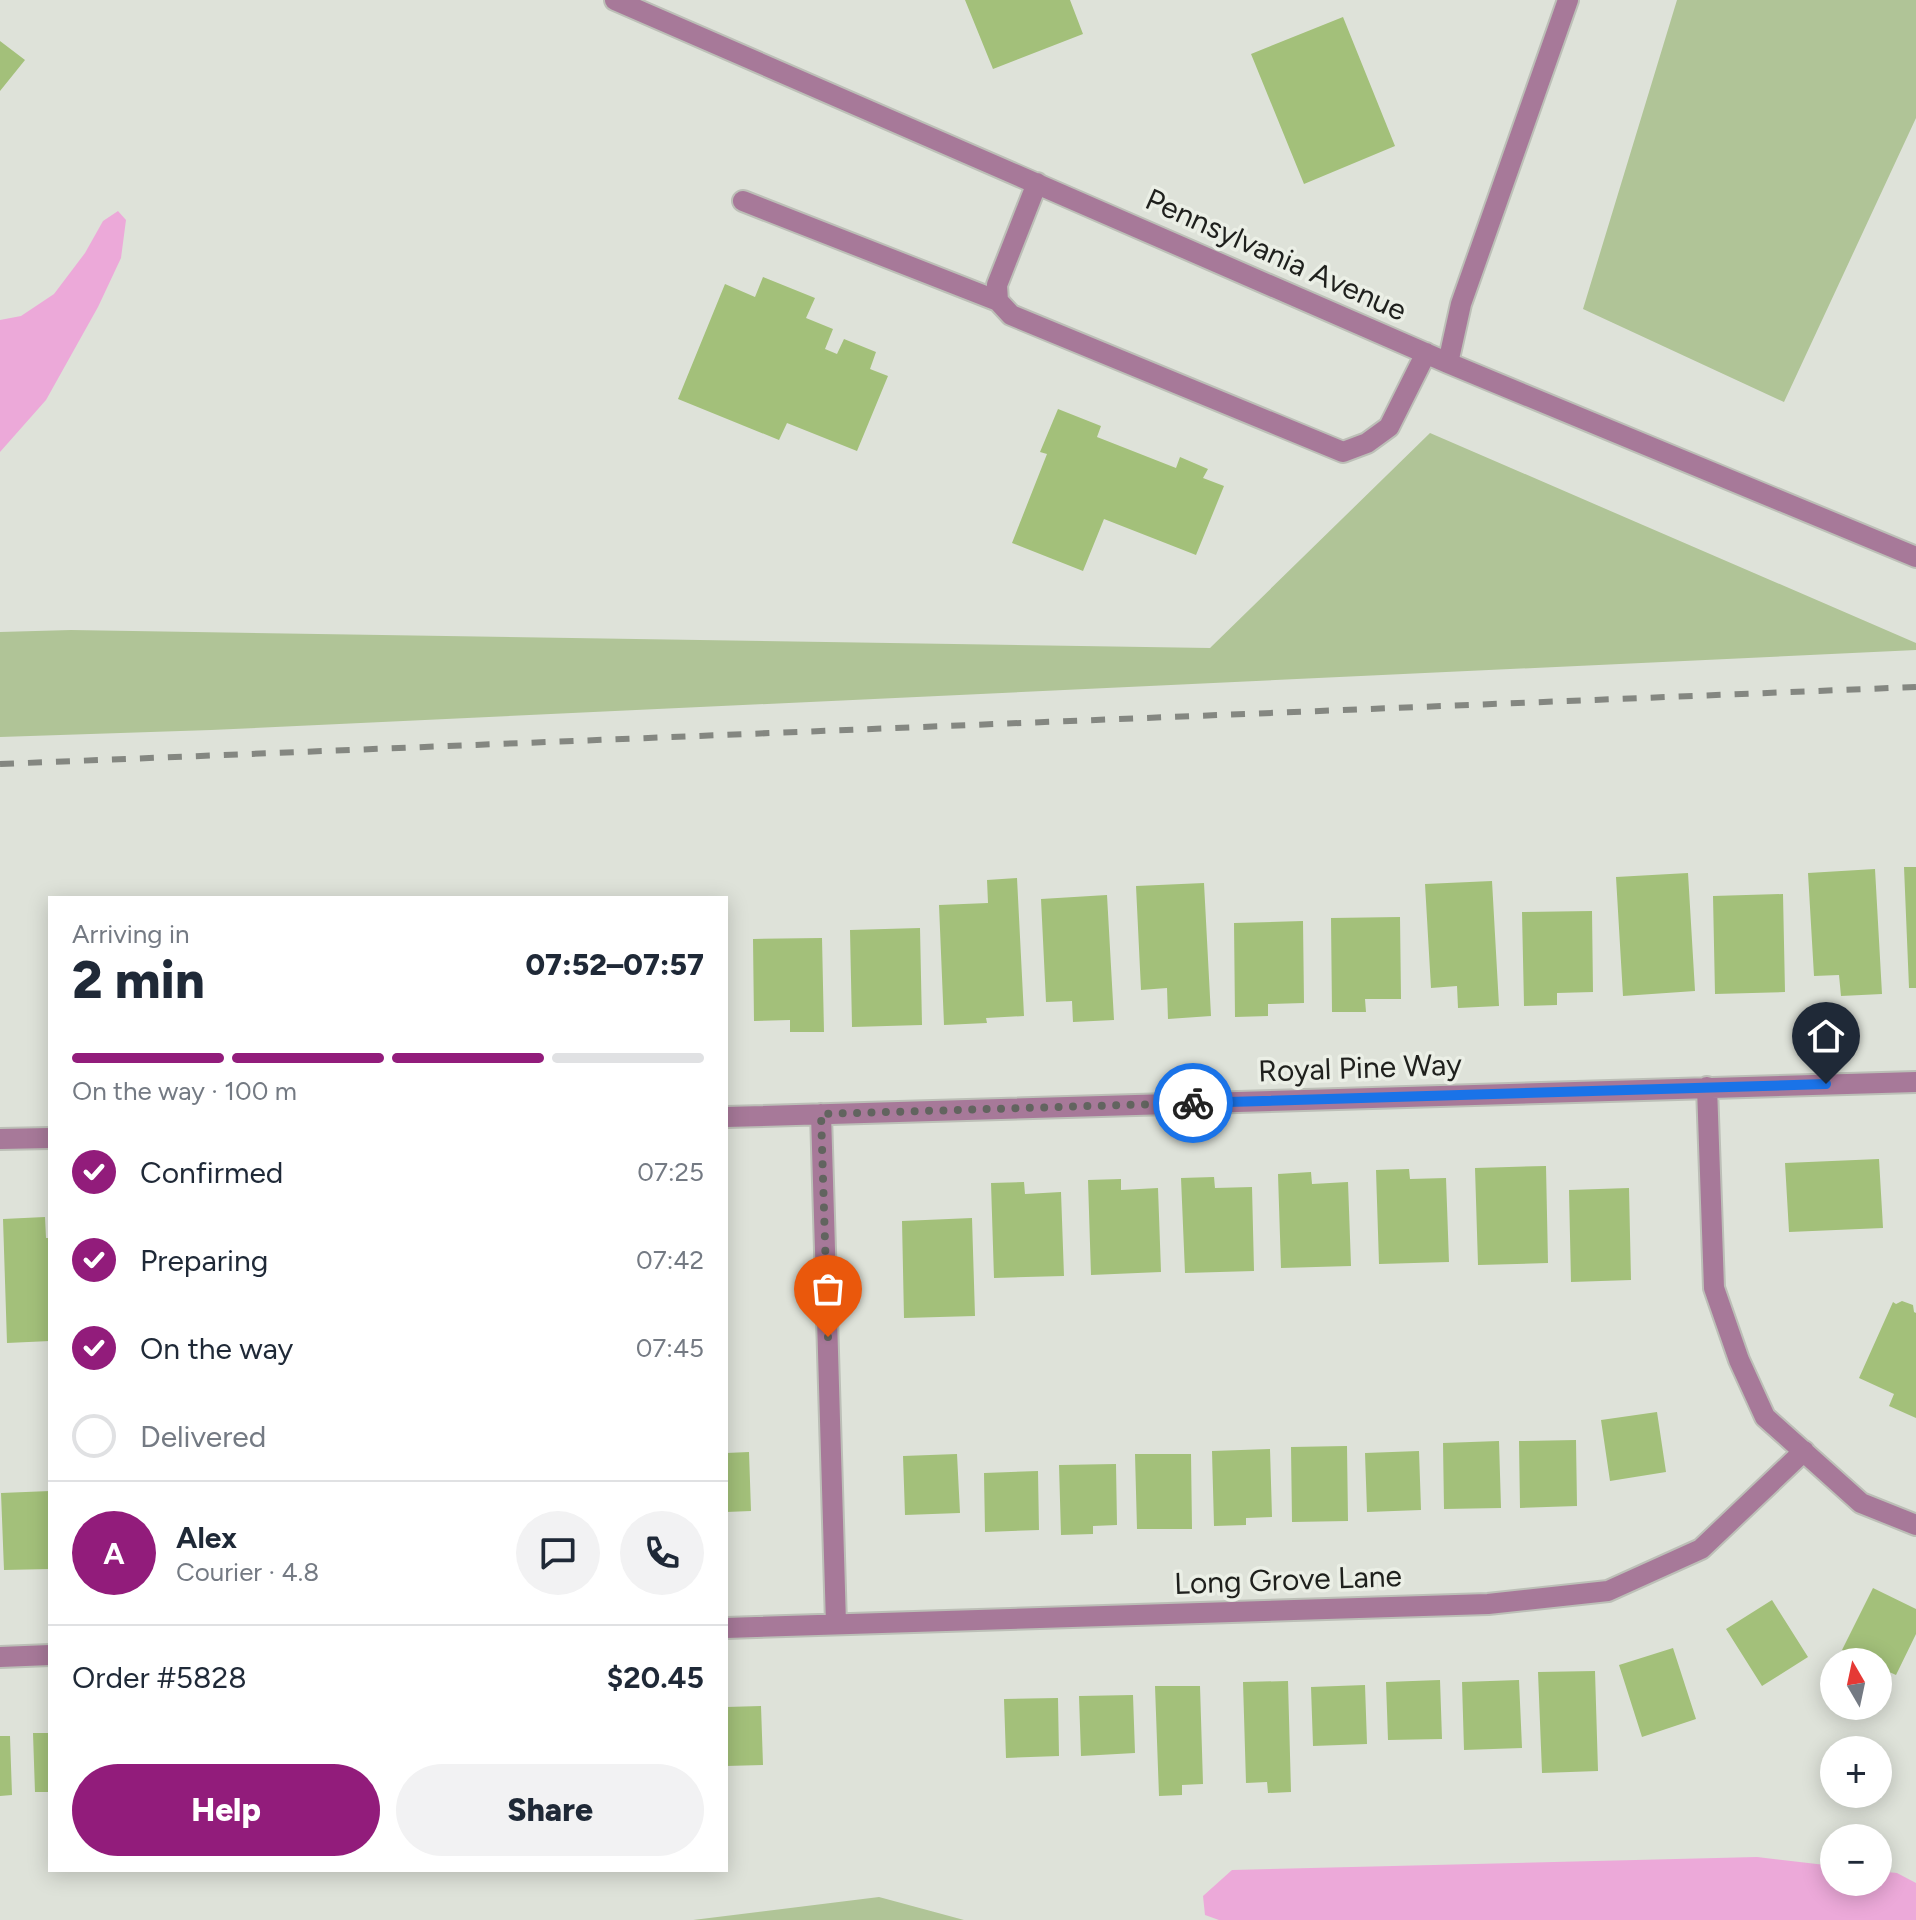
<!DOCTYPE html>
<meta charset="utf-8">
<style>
:root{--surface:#fff;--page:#f2f2f3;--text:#1f2937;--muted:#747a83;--line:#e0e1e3;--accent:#921c7b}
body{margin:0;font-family:Figtree,sans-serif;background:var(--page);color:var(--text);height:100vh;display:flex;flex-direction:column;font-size:30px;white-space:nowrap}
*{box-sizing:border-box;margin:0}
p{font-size:26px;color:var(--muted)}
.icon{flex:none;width:44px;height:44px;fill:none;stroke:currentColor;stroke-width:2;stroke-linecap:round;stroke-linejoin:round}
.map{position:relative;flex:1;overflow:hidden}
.sheet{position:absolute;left:48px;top:896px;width:680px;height:976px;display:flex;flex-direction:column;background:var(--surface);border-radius:0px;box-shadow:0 4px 20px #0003}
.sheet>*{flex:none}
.needle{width:52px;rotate:351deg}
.fabs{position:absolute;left:1820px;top:1648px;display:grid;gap:16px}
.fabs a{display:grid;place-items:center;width:72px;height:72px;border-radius:50%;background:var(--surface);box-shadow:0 4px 20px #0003;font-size:40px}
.pin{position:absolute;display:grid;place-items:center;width:68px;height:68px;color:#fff;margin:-82px -34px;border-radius:50% 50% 50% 0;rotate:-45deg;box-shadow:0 0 8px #0007}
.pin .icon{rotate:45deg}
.courier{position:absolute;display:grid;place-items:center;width:80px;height:80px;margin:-40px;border:6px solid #1a73e8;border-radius:50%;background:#fff;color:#222;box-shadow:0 2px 10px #0007}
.head em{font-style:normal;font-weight:800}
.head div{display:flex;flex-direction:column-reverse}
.head{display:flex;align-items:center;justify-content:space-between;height:136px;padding:0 24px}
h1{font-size:52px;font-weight:800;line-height:60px}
.bar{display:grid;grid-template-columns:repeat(4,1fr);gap:12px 8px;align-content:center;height:96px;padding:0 24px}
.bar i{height:10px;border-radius:6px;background:var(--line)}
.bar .on{background:var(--accent)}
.bar p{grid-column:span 4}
.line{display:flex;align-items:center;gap:20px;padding:0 24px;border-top:2px solid var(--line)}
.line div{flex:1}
.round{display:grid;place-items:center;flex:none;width:84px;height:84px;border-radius:42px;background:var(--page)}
ol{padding:0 24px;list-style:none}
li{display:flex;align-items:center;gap:24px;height:88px}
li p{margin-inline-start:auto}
li .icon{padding:8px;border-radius:50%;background:var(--accent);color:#fff;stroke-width:4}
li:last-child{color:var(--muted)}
li i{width:44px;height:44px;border:4px solid var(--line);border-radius:50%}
.action{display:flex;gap:16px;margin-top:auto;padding:16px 24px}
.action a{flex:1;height:92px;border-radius:48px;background:var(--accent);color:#fff;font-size:32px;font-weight:800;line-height:92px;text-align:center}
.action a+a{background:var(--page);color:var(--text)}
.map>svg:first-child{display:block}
.green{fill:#b0c497}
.water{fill:#eca9d9}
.building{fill:#a3c07a}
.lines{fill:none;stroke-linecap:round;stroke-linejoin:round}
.minor-casing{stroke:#bcbfb7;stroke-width:24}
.minor{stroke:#a77999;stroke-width:20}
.rail{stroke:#848781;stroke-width:6;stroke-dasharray:14 14;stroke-linecap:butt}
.done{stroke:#62645f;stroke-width:8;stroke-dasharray:0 14.4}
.route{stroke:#1a73e8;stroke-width:10}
.labels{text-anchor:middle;stroke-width:7;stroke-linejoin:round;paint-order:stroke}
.street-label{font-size:30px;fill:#1f201d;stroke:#ebefe6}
</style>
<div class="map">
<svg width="1916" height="1920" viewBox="0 0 1916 1920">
<rect width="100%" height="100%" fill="#dee2d9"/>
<!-- green -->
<path class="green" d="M 1677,0 L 1916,0 L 1916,118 L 1784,402 L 1583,309 Z
M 1430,433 L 1916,643 L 1916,650 L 211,730 L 0,737 L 0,632 L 71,630 L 1210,648 Z
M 879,1897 L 964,1920 L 693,1920 Z"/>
<!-- water -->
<path class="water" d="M 118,211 L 126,220 L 121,258 L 98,307 L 46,400 L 0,452 L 0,320 L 21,316 L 54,294 L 85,253 L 103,221 Z
M 1757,1857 L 1834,1866 L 1834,1882 L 1878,1882 L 1878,1871 L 1897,1873 L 1916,1883 L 1916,1920 L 1219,1920 L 1205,1915 L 1203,1896 L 1232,1870 Z"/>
<!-- building -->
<path class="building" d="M 965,0 L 1070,0 L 1083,34 L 993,69 Z
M 1343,17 L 1395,146 L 1304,184 L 1251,54 Z
M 0,41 L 25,60 L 0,91 Z
M 763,277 L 815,298 L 806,318 L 833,329 L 825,349 L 837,354 L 844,339 L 876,352 L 870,369 L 888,376 L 857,451 L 787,423 L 779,440 L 678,399 L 725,284 L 755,297 Z
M 1058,409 L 1101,426 L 1097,437 L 1176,468 L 1180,457 L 1208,469 L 1203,478 L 1224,486 L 1196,555 L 1104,519 L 1083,571 L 1012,543 L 1047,454 L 1040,452 Z
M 1904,867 L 1916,867 L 1916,988 L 1909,988 Z
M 1875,869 L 1882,994 L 1841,996 L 1839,975 L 1814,976 L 1808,873 Z
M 1688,873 L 1695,991 L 1623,996 L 1616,877 Z
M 1017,878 L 1024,1016 L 986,1018 L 987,1023 L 944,1025 L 939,905 L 988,903 L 987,880 Z
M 1492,881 L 1499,1006 L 1458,1008 L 1457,986 L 1431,988 L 1425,884 Z
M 1204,883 L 1211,1016 L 1168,1019 L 1167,988 L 1141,990 L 1136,886 Z
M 1783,894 L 1785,992 L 1715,994 L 1713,896 Z
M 1107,895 L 1114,1020 L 1073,1022 L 1072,1001 L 1046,1002 L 1041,899 Z
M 1592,911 L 1593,992 L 1557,993 L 1557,1005 L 1524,1006 L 1522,912 Z
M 1400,917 L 1401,999 L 1365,999 L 1366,1012 L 1332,1012 L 1331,918 Z
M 1303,921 L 1304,1003 L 1268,1004 L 1268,1016 L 1235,1017 L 1234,923 Z
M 920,928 L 922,1025 L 852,1027 L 850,930 Z
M 822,938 L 824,1032 L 790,1032 L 790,1020 L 754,1021 L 753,939 Z
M 1879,1159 L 1883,1228 L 1789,1232 L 1785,1163 Z
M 1546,1166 L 1548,1263 L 1478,1265 L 1475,1168 Z
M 1409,1169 L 1410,1179 L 1446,1178 L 1449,1262 L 1379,1264 L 1376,1170 Z
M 1311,1172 L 1312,1184 L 1348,1182 L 1351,1266 L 1281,1268 L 1278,1174 Z
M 1214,1177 L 1215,1188 L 1252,1187 L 1254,1271 L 1185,1273 L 1181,1178 Z
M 1121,1179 L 1121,1190 L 1158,1188 L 1161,1272 L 1091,1275 L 1088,1180 Z
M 1024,1182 L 1025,1194 L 1061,1192 L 1064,1276 L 994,1278 L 991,1183 Z
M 1629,1188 L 1631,1280 L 1571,1282 L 1569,1190 Z
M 45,1217 L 46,1238 L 50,1238 L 50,1341 L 7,1343 L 3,1219 Z
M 972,1218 L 975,1316 L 904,1318 L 902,1221 Z
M 1902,1301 L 1913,1305 L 1914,1312 L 1916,1313 L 1916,1418 L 1889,1406 L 1894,1394 L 1859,1378 L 1893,1302 L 1896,1304 Z
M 1657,1412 L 1666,1472 L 1610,1481 L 1601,1420 Z
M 1576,1440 L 1577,1506 L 1520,1508 L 1519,1441 Z
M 1499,1441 L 1501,1508 L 1444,1509 L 1443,1443 Z
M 1347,1446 L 1348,1521 L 1292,1522 L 1291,1447 Z
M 1270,1449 L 1272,1517 L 1246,1518 L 1246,1525 L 1214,1526 L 1212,1451 Z
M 1419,1451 L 1421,1510 L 1367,1512 L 1365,1453 Z
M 749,1452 L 751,1511 L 726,1512 L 726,1453 Z
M 957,1454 L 960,1513 L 905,1515 L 903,1456 Z
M 1135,1454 L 1191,1454 L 1192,1529 L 1137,1529 Z
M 1116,1464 L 1117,1525 L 1093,1526 L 1093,1534 L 1061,1535 L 1059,1465 Z
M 1038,1471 L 1039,1530 L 985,1532 L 984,1473 Z
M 50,1491 L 50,1569 L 4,1570 L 1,1493 Z
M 1873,1588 L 1916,1609 L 1916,1634 L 1896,1675 L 1878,1667 L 1878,1662 L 1868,1662 L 1842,1650 Z
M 1772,1600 L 1808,1657 L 1762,1686 L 1726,1629 Z
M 1673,1648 L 1696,1719 L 1642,1737 L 1619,1665 Z
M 1595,1671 L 1598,1771 L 1542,1773 L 1538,1672 Z
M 1440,1680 L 1442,1739 L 1388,1740 L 1386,1682 Z
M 1519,1680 L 1522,1748 L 1464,1750 L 1462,1682 Z
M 1288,1681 L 1291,1792 L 1268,1793 L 1267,1782 L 1246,1783 L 1243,1682 Z
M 1365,1685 L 1367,1744 L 1313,1746 L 1311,1687 Z
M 1155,1686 L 1200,1686 L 1203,1784 L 1182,1785 L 1182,1795 L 1159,1796 Z
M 1133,1695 L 1135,1753 L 1081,1756 L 1079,1696 Z
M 1058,1698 L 1059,1756 L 1006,1758 L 1004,1699 Z
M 761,1706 L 763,1765 L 726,1766 L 726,1707 Z
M 33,1733 L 50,1733 L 50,1792 L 35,1792 Z
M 0,1736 L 10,1736 L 12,1795 L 0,1796 Z"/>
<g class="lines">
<!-- minor casing -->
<g class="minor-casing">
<path id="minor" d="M 615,0 L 1448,363 L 1916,557
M 1037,183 L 997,285 L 998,301 L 1011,315 L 1343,452 L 1367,443 L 1389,427 L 1426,353
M 743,201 L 998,301
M 1448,363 L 1461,304 L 1568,0
M 1707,1087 L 1714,1288 L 1739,1360 L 1765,1417 L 1861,1503 L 1916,1525
M 821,1114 L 836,1624
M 726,1117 L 1916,1082
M 0,1139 L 50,1138
M 726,1628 L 1488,1604 L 1608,1591 L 1701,1549 L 1804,1451
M 0,1657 L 50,1655"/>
</g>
<!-- minor -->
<use href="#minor" class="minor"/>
<!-- rail -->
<path class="rail" d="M 0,764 L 1916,687"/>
</g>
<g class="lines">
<!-- done -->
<path class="done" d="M 828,1337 L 821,1114 L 1193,1103"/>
<!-- route -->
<path class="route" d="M 1193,1103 L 1826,1084"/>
</g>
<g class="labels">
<!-- street labels -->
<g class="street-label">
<text transform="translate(1276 255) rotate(24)" y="10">Pennsylvania Avenue</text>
<text transform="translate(1360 1068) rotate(-2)" y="10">Royal Pine Way</text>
<text transform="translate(1288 1580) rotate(-2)" y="10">Long Grove Lane</text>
</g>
</g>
</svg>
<div class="fabs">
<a><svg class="needle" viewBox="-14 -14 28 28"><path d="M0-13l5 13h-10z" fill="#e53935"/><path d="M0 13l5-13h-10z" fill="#747a83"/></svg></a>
<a>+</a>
<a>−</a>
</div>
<div class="pin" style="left:828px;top:1337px;background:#ea580c"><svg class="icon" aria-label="bag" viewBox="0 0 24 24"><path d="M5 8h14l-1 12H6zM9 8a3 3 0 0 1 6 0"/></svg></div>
<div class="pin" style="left:1826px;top:1084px;background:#1f2937"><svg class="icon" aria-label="home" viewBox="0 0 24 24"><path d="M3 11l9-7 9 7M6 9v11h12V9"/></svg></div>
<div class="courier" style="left:1193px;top:1103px"><svg class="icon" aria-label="bike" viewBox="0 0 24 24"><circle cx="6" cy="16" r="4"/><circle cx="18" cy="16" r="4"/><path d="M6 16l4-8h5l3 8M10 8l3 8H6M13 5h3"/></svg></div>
<section class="sheet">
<div class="head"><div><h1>2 min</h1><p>Arriving in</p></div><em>07:52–07:57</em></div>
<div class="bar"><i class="on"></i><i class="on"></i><i class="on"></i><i></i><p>On the way · 100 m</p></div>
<ol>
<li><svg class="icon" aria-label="check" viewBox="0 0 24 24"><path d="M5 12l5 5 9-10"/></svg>Confirmed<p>07:25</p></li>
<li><svg class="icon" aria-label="check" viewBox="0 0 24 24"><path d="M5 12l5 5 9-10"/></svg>Preparing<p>07:42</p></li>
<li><svg class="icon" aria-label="check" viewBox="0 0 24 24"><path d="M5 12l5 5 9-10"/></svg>On the way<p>07:45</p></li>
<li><i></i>Delivered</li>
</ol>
<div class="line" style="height:144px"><b class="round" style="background:var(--accent);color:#fff">A</b><div><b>Alex</b><p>Courier · 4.8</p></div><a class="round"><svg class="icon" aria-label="chat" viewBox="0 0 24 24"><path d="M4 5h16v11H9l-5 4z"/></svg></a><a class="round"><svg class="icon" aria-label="phone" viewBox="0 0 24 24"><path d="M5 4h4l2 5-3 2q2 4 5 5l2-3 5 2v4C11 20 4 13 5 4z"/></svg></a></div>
<div class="line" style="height:104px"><div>Order #5828</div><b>$20.45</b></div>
<div class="action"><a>Help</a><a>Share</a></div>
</section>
</div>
